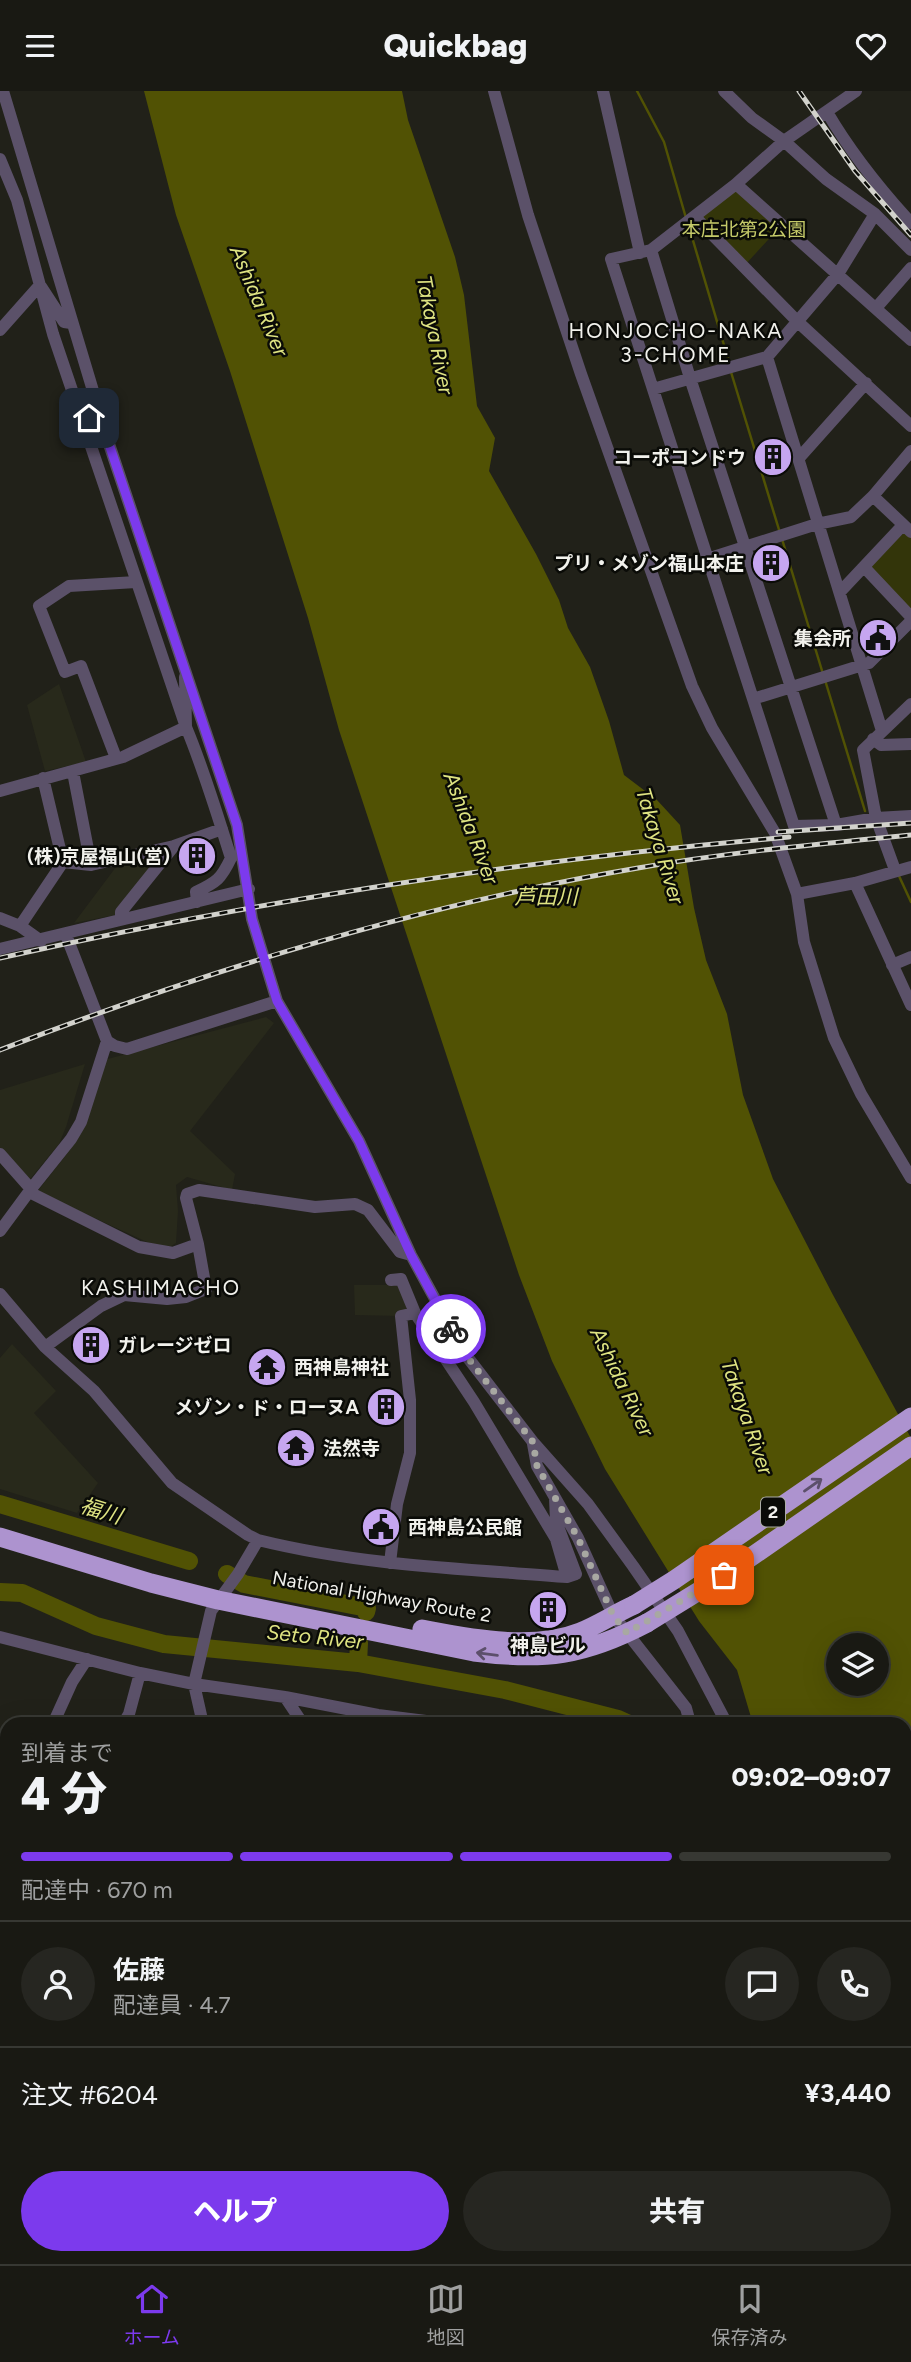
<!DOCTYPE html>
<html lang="ja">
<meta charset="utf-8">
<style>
:root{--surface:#191913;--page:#262621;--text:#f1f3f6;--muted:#9fa0a0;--line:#373833;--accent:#7c3aed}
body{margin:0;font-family:Figtree,"Noto Sans JP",sans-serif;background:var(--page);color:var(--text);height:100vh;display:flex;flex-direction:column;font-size:26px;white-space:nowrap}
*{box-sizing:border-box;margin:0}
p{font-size:23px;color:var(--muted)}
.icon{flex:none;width:38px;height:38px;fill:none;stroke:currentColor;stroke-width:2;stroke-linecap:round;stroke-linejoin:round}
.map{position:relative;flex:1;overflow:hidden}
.drawer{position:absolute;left:0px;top:1626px;width:912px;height:548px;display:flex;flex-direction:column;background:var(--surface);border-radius:21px 21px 0 0;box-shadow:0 7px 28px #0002,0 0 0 2px var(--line)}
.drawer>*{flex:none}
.tools{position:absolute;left:826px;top:1542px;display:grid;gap:14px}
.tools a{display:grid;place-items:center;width:63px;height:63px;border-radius:50%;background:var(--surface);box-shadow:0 7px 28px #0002,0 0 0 2px var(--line);font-size:35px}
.pin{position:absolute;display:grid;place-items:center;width:60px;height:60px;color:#fff;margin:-30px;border-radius:14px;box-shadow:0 4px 10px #0006}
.courier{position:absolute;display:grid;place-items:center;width:70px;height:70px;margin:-35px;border:5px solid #7c3aed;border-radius:50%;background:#fff;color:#222;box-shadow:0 2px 9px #0007}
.overview em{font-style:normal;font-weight:800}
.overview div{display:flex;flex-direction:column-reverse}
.overview{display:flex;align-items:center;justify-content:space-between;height:119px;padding:0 21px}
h1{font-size:46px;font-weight:800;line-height:52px}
.bar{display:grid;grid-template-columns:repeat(4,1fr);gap:10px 7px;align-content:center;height:84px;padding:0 21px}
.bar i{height:9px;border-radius:5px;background:var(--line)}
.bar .on{background:var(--accent)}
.bar p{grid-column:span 4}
.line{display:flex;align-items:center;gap:18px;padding:0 21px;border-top:2px solid var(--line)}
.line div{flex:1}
.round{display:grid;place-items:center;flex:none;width:74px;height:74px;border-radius:37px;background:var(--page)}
.button{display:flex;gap:14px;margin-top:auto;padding:14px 21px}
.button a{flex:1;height:80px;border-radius:42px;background:var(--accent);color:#fff;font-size:28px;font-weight:800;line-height:80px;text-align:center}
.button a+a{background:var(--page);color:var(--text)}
header{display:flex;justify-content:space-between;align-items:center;height:91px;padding:0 21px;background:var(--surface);font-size:32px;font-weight:800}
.dock{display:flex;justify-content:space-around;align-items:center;height:98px;border-top:2px solid var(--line);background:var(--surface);font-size:19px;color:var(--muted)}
.dock a{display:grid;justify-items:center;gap:4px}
.dock .on{color:var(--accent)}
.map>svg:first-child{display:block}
.built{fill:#28291b}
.green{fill:#33350a}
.forest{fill:#595c13}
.water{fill:#515204;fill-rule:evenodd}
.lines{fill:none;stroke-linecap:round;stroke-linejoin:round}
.stream{stroke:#515204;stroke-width:2.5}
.river{stroke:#515204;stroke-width:18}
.minor{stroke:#5b5169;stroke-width:12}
.highway{stroke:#ad93cf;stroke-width:19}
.rail-casing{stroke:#d2d2cc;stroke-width:5}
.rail{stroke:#0a0b07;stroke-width:2.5;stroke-dasharray:8;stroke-linecap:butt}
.highway-bridge{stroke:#ad93cf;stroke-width:19}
.oneway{stroke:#5c4f6b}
.done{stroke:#a8a8a2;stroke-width:7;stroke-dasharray:0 12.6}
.route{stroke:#7c3aed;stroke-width:9}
.labels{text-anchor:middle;stroke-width:5;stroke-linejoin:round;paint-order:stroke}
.shield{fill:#0a0b07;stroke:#acaca7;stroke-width:2}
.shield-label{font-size:18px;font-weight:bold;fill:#f1f1ec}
.park-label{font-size:19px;fill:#c5ca69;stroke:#0a0b07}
.poi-label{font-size:19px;font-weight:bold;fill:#f1f1ec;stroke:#0a0b07;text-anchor:end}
.street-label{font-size:19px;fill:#f1f1ec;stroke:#0a0b07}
.water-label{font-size:21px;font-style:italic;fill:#dfe482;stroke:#0a0b07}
.neighbourhood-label{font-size:21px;letter-spacing:2px;fill:#f1f1ec;stroke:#0a0b07}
</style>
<header><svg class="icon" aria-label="menu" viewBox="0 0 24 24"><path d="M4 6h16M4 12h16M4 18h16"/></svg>Quickbag<svg class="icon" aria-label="heart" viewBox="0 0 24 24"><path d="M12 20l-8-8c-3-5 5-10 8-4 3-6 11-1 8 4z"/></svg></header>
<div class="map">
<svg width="911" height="2173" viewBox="0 0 911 2173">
<rect width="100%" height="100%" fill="#212119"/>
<!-- built -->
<path class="built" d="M 59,593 L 86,671 L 45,680 L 27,614 Z
M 166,759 L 115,824 L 74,832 L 122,768 Z
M 266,926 L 274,932 L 190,1040 L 235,1083 L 232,1099 L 187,1086 L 176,1094 L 178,1120 L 176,1152 L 170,1156 L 156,1155 L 37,1101 L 70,1059 L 100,970 Z
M 85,973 L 66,1036 L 59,1053 L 25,1094 L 0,1067 L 0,999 Z
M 354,1194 L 398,1194 L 406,1210 L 406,1218 L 400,1225 L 355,1224 Z
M 12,1253 L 56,1300 L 34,1322 L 98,1392 L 77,1422 L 0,1398 L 0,1267 Z"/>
<!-- green -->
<path class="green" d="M 732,101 L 738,101 L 778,138 L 745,174 L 704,130 L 703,125 Z
M 905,441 L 911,446 L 911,520 L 867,476 Z"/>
<!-- forest -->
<path class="forest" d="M 7,2128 L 7,2166 L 225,2167 L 217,2173 L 0,2173 L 0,2129 Z
M 355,2167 L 875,2167 L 871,2173 L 360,2173 Z"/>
<!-- water -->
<path class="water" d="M 144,0 L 402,0 L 408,29 L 455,166 L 464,204 L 477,315 L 495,347 L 489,380 L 536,463 L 559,509 L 568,537 L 590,576 L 609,630 L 624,684 L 657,709 L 680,734 L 694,817 L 706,869 L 727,923 L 743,1004 L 773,1088 L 833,1204 L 911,1347 L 911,1865 L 905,1859 L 905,1633 L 753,1633 L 737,1579 L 699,1530 L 605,1378 L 552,1270 L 519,1184 L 339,639 L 308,527 L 230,280 L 176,124 ZM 838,1554 L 877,1554 L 877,1592 L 838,1592 Z"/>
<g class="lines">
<!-- stream -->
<path class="stream" d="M 637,0 L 664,51 L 686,127
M 689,136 L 729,271
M 731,281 L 780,442
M 782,448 L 823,583
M 825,589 L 865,720
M 899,785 L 911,811"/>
<!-- river -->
<path class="river" d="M 0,1413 L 189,1470
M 227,1483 L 244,1493 L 367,1517 L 366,1521
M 0,1501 L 22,1502 L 96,1535 L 164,1553 L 358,1572 L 505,1599 L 618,1628 L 629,1633
M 358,1572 L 359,1552
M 905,1992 L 911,2001"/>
<!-- minor -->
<path class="minor" d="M 3,0 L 109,353 L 237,734 L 252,828 L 277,910 L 359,1050 L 411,1164 L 465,1263 L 533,1351 L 588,1413 L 633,1475 L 678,1540 L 727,1633
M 494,0 L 528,124 L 581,283 L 692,595 L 712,637 L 775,742 L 797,803 L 804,851 L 834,947 L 861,1003 L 911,1087
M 603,0 L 640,162
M 724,0 L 752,27 L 784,50 L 826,88 L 875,123 L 911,159
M 827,21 C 851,62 879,97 911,132
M 0,68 L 17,109 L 53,243 L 186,636 C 204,679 217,723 231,767 C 221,788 217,791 196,801 L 197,811
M 736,93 L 911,249
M 695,126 L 798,231 L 911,335
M 651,159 L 690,287 L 836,734 L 876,727 L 911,725
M 876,217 L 911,177
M 0,239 L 40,194 L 64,231 L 71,232
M 767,266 L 882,640
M 653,298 L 767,266 L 838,183 L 875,123
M 799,367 L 866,292
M 873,405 L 911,441
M 707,468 L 817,433 L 851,426 L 873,405 L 911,360
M 864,476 L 911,526
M 840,501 L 903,434
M 753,608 L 869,572 L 911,530
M 873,648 L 881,654 L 911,653
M 116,667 L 81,575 L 65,581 L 39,515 L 69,495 L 136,491
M 73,681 L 91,774
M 0,700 L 123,666 L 186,636 L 185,586
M 836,734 L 794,735 L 611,168 L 651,159 L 736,93 L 784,50 L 856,0
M 63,771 L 91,774 L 174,755 L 222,738
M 895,779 L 876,727 L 863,659 L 911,613
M 855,792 L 911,914
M 797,803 L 855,792 L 911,776
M 0,827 L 20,835 L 41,850
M 121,828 L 121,821 L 174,755
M 20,835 L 63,771 L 43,687
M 66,844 L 107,950 L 115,955 L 127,958 L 277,910
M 0,858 L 249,798
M 892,874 L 911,866
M 0,1063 L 31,1098 L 0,1140
M 31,1098 L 71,1048 L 81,1031 L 107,950
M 29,1101 L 139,1156 L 173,1162 L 198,1153 L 186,1107 L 187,1103 L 199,1099 L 315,1116 L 355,1113 L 368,1119 L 400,1161 L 411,1164
M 0,1203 L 45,1256 L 94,1300 L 172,1392 L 248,1444 L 258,1449
M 430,1236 L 455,1259 L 465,1263
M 45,1256 L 101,1215 L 124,1204 L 167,1208 L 186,1206 L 206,1198 L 198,1153
M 533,1353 L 537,1375 L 578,1447 L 613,1524 L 686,1617 L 689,1628 L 686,1633
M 555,1407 L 556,1430 L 576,1483 L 567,1486
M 390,1472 L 397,1413 L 410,1362 L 410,1309 L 401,1225 L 415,1222
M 0,1546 L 140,1582 L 194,1593 L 285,1606 L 378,1624 L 450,1633
M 285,1606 L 303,1633
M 53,1633 L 72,1591 L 87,1568
M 123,1633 L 129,1623 L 140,1582
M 203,1633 L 194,1593 L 211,1520 L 238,1483 L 258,1449 C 359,1474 463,1478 567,1486 L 556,1448 L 474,1311 L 415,1222 L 401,1188 L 391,1189
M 0,1833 L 7,1842
M 0,1880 L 7,1880
M 0,1914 L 7,1914
M 905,1926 L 911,1935
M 905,2048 L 911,2057
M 905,2121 L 911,2119
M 241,2173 L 250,2166"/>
<!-- highway -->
<path class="highway" d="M 0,1446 L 151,1492 L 218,1509 L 474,1561 C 544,1570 584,1565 647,1532
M 422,1538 C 470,1547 532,1560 580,1541 C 598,1534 616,1522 634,1514"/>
<!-- rail casing -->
<g class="rail-casing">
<path id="rail" d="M 799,0 L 855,80 L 911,144
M 778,741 L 911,732
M 0,867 C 261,809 522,769 789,746
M 0,959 C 207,879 419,814 638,777 C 729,761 820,753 911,744"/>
</g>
<!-- rail -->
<use href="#rail" class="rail"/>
<!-- highway-bridge -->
<path class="highway-bridge" d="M 634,1514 L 674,1489 L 911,1326
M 647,1532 L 725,1484 L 911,1355"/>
</g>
<!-- one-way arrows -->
<defs><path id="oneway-shaft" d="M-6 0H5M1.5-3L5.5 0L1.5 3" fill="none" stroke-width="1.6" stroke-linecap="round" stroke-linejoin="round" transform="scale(1.75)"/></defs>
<g class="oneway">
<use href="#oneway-shaft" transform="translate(813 1394) rotate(-35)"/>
<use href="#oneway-shaft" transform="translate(487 1563) rotate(-173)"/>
</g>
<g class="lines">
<!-- done -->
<path class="done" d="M 451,1238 L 465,1263 L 533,1351 L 537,1375 L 578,1447 L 613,1524 L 627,1542 L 724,1484"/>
<!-- route -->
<path class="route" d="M 89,327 L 99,350 L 109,353 L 237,734 L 252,828 L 277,910 L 359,1050 L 411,1164 L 451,1238"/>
</g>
<!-- icons -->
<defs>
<g id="building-disc" transform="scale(2.0125)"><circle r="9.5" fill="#c6a6f0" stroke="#0a0b07"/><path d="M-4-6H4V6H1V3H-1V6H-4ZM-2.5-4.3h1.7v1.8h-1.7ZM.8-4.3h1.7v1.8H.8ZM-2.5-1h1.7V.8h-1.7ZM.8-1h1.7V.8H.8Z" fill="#111"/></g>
<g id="civic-disc" transform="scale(2.0125)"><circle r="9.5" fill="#c6a6f0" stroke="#0a0b07"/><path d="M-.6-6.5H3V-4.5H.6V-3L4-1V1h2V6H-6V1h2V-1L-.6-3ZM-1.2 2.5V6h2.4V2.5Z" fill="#111"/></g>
<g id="temple-disc" transform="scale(2.0125)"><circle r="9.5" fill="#c6a6f0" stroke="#0a0b07"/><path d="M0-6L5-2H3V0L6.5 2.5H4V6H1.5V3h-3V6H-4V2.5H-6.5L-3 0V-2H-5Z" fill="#111"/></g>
</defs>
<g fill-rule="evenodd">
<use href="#building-disc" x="773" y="366"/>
<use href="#building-disc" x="771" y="472"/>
<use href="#civic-disc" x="878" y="547"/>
<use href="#building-disc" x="197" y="765"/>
<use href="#building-disc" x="91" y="1254"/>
<use href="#temple-disc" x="267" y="1276"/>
<use href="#building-disc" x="386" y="1316"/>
<use href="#temple-disc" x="296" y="1357"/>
<use href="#civic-disc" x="381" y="1436"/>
<use href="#building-disc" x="548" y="1519"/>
</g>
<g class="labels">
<!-- shield labels -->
<rect class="shield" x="761" y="1406.5" width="24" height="29" rx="5"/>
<g class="shield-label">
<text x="773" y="1427">2</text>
</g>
<!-- park labels -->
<g class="park-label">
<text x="744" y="145">本庄北第2公園</text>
</g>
<!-- poi labels -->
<g class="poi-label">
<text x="746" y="373">コーポコンドウ</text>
<text x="744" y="479">プリ・メゾン福山本庄</text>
<text x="851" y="554">集会所</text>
<text x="170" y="772">(株)京屋福山(営)</text>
<text x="118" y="1261" text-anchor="start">ガレージゼロ</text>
<text x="294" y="1283" text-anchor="start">西神島神社</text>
<text x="359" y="1323">メゾン・ド・ローヌA</text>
<text x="323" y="1364" text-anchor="start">法然寺</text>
<text x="408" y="1443" text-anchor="start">西神島公民館</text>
<text x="548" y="1561" text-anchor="middle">神島ビル</text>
</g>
<!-- street labels -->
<g class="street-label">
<text transform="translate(382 1505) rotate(10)" y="7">National Highway Route 2</text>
</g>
<!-- water labels -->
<g class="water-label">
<text transform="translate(259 210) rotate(67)" y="7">Ashida River</text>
<text transform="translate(435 244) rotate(79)" y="7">Takaya River</text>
<text transform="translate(471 737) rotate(69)" y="7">Ashida River</text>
<text transform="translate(660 755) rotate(73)" y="7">Takaya River</text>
<text x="546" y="813">芦田川</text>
<text transform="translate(622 1291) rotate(64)" y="7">Ashida River</text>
<text transform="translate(747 1326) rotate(71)" y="7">Takaya River</text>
<text transform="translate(101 1420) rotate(17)" y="7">福川</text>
<text transform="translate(315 1546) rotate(6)" y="7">Seto River</text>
</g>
<!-- neighbourhood labels -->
<g class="neighbourhood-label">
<text x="676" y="247">HONJOCHO-NAKA<tspan x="676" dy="24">3-CHOME</tspan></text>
<text x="161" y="1204">KASHIMACHO</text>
</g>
</g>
</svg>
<div class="tools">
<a><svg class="icon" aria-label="layers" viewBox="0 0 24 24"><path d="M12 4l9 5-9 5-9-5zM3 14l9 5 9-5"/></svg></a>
</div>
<div class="pin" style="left:724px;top:1484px;background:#ea580c"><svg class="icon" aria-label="bag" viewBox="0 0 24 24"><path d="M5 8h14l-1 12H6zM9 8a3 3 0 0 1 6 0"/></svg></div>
<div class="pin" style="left:89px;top:327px;background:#1f2937"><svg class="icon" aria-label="home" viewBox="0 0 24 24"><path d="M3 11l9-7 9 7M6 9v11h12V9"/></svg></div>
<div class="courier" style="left:451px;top:1238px"><svg class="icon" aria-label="bike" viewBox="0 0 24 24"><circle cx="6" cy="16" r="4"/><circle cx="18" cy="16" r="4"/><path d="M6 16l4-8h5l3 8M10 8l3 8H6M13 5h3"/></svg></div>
<section class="drawer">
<div class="overview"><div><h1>4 分</h1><p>到着まで</p></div><em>09:02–09:07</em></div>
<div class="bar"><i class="on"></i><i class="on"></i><i class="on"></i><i></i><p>配達中 · 670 m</p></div>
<div class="line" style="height:126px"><a class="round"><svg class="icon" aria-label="person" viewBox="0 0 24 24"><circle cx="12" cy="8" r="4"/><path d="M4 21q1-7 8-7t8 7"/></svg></a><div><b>佐藤</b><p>配達員 · 4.7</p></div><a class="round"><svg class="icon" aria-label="chat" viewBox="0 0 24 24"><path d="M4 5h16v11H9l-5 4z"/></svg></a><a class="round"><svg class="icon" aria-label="phone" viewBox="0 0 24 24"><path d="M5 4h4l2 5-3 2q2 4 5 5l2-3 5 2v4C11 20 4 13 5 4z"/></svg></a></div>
<div class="line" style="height:91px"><div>注文 #6204</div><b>¥3,440</b></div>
<div class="button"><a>ヘルプ</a><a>共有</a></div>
</section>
</div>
<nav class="dock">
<a class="on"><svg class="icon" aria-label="home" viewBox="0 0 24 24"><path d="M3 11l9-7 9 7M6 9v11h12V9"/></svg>ホーム</a>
<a><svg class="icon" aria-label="map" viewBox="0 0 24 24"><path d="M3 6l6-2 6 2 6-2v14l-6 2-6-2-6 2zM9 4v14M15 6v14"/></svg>地図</a>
<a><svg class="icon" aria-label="saved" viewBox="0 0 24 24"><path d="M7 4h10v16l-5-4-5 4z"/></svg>保存済み</a>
</nav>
